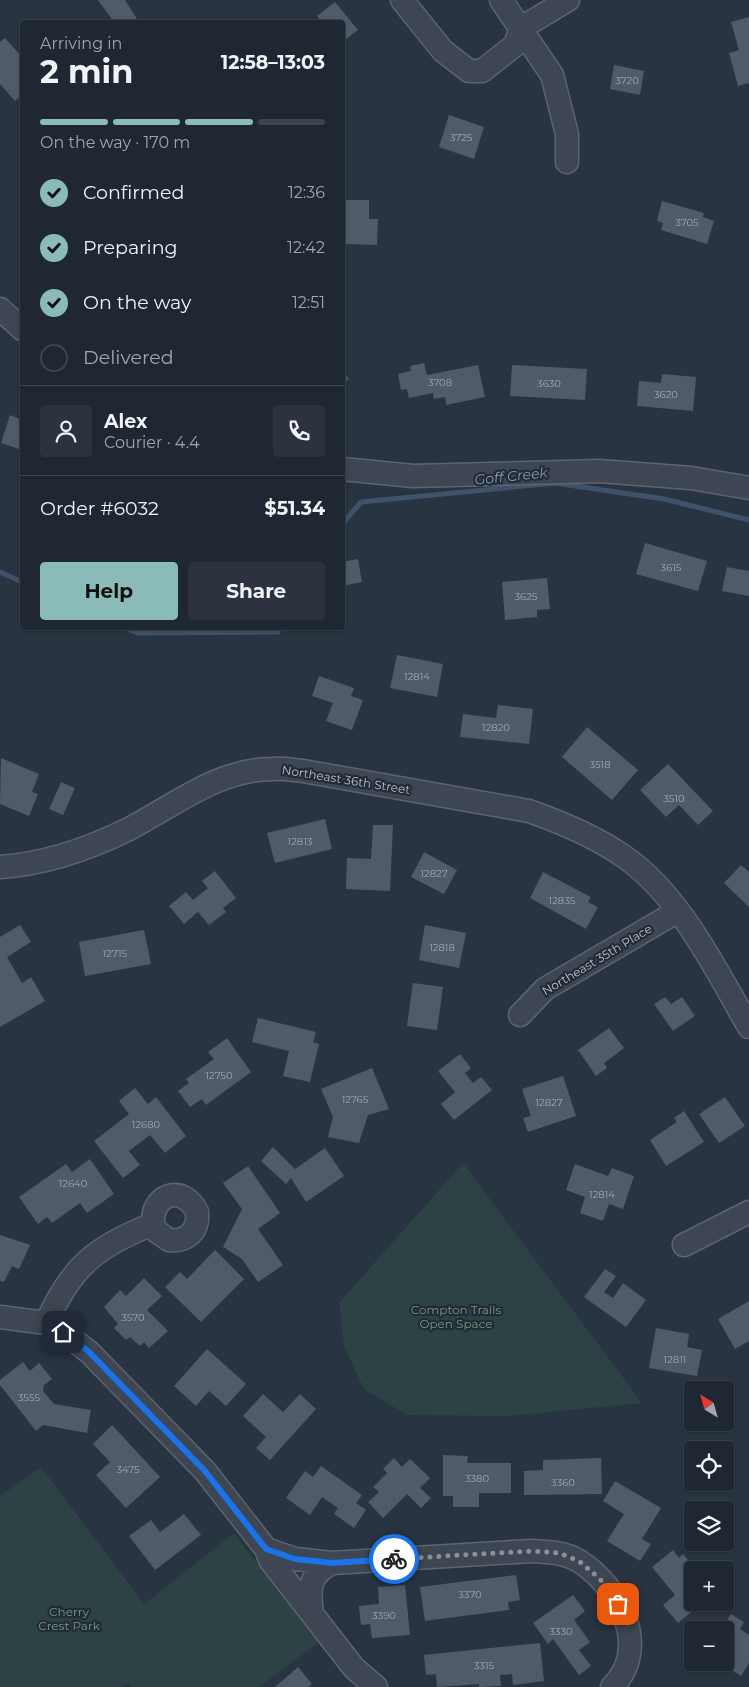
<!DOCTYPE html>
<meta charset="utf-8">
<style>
:root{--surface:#1f2732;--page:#2c333e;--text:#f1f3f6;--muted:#a1a5ac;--line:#3c444d;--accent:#8bbbb9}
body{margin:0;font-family:Montserrat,sans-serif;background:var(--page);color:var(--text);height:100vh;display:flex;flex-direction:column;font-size:19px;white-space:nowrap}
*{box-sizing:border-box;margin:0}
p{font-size:16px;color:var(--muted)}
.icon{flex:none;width:28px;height:28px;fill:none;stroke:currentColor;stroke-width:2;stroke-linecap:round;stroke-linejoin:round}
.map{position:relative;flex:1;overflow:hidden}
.panel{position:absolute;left:20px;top:20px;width:325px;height:610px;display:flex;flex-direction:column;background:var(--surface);border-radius:5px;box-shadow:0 1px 4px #0004,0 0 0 1px var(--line)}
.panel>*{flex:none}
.needle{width:32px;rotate:323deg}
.controls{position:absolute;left:684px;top:1381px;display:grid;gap:10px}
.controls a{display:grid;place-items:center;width:50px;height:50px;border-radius:5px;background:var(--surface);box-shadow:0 1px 4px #0004,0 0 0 1px var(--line);font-size:25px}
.pin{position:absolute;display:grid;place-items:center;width:42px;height:42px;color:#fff;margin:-21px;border-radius:10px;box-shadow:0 2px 8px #0006}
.courier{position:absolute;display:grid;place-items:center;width:50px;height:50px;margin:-25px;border:4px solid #1a73e8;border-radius:50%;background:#fff;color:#222;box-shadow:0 1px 6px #0007}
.head em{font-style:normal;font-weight:700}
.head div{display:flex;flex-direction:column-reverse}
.head{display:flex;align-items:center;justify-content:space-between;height:85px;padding:0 20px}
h1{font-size:32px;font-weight:700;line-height:38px}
.bar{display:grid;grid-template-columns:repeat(4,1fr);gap:8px 5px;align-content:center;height:60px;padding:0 20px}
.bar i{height:6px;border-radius:4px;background:var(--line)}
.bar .on{background:var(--accent)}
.bar p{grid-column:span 4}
.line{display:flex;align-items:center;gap:12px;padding:0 20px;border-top:1px solid var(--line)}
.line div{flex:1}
.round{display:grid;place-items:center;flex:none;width:52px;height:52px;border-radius:5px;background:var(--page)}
ol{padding:0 20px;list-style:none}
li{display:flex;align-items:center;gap:15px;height:55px}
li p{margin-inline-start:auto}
li .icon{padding:5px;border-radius:50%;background:var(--accent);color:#111;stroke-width:4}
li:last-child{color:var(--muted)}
li i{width:28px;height:28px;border:2px solid var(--line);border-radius:50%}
.primary-button{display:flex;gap:10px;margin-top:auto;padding:10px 20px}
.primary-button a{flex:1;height:58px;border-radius:5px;background:var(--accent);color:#111;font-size:20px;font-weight:700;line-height:58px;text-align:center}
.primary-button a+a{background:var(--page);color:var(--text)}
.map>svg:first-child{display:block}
.green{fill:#2c4244}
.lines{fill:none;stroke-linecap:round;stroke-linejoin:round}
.stream{stroke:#40526a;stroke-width:5}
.building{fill:#505b6a}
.minor-casing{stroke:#5c646f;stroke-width:25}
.minor{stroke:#3d4652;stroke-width:22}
.done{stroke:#88909b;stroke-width:5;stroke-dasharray:0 9}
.route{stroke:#1a73e8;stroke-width:6}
.labels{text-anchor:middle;stroke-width:4.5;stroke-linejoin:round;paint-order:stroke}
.number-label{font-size:10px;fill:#a0a8b3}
.street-label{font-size:12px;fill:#bbc1cb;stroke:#222b37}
.park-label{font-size:12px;fill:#739b7c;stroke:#222b37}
.water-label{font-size:14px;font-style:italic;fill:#8498b1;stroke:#222b37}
</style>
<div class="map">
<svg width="749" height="1687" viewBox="0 0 749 1687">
<rect width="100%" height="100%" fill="#293442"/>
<!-- green -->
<path class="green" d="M 463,1163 L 642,1403 L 507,1416 L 407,1415 L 364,1389 L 344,1346 L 339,1303 Z
M 41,1467 L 144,1604 L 234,1533 L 318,1643 L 259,1687 L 131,1687 L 128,1683 L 122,1687 L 0,1687 L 0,1496 Z"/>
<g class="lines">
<!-- stream -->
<path class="stream" d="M 342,524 L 361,502 L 555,483 L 664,499 L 749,520
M 0,572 L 22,582
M 125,628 L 138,633 L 278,632 L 280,628"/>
</g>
<!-- building -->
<path class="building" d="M 98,0 L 125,0 L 137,19 L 132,22 L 114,22 Z
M 335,2 L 358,30 L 342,42 L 342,22 L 322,22 L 317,16 Z
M 749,17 L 749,83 L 738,86 L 729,53 L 739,50 L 731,22 Z
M 5,38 L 22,57 L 22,94 L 15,101 L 0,84 L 0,42 Z
M 614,65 L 644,71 L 640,95 L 610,89 Z
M 449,115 L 484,127 L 474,159 L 439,147 Z
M 344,200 L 369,200 L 369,219 L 378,219 L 377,245 L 344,244 Z
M 662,201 L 704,213 L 703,217 L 714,221 L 707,244 L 661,230 L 663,223 L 657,221 Z
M 424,363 L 427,375 L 478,365 L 485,397 L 446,405 L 445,397 L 434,399 L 433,393 L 409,398 L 407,389 L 401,390 L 398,374 L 411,371 L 410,366 Z
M 512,365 L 587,369 L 585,400 L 510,396 Z
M 342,370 L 349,379 L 342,383 Z
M 662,374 L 696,377 L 693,411 L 637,406 L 639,381 L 661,383 Z
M 10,415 L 22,420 L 22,450 L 1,443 Z
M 645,543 L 707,561 L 698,591 L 636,574 Z
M 358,559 L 362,582 L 342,586 L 342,562 Z
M 727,567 L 749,571 L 749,596 L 722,591 Z
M 547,578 L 550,609 L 537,610 L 537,617 L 505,620 L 502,582 Z
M 397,655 L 443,664 L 437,697 L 390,688 Z
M 319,676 L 354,688 L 351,696 L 363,700 L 352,730 L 326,721 L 333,703 L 312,696 Z
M 498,705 L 533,709 L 529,744 L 460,737 L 463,714 L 496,718 Z
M 587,727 L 638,770 L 612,800 L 562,757 Z
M 1,758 L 39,774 L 32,792 L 38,794 L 29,816 L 0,804 Z
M 668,764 L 713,811 L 698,825 L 679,805 L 666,817 L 640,790 Z
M 61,782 L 75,788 L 63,815 L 49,809 Z
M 325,819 L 332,849 L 275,863 L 267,833 Z
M 373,825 L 393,825 L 390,891 L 346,889 L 347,858 L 371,859 Z
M 424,852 L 457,870 L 444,894 L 411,877 Z
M 741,865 L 749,872 L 749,907 L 724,883 Z
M 215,871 L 236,898 L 223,908 L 226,912 L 209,925 L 198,912 L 184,924 L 169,906 L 186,892 L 193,900 L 208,888 L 202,881 Z
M 543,872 L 591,897 L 588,902 L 598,907 L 586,929 L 530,898 Z
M 20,925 L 31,942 L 7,957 L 22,983 L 31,977 L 45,1001 L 0,1027 L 0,937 Z
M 425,925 L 466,933 L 459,968 L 419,960 Z
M 144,930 L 151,964 L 85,976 L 79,942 Z
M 413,983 L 443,987 L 437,1030 L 407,1026 Z
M 665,997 L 671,1004 L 682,997 L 695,1016 L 673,1031 L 654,1004 Z
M 258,1018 L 316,1032 L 313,1042 L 319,1044 L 310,1082 L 283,1076 L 289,1051 L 252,1042 Z
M 609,1028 L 624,1048 L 604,1063 L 607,1068 L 596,1076 L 578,1050 Z
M 227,1038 L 251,1072 L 206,1105 L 202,1099 L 190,1107 L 178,1091 L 189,1083 L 186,1079 L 214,1059 L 208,1052 Z
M 460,1054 L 471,1068 L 465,1073 L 473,1083 L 481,1077 L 492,1090 L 454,1120 L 441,1104 L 455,1092 L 438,1071 Z
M 372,1068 L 389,1109 L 368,1115 L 359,1143 L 328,1137 L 333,1117 L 321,1089 Z
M 563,1076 L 576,1116 L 528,1132 L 523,1118 L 531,1116 L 522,1089 Z
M 135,1088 L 148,1104 L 156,1097 L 186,1136 L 165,1153 L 150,1135 L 129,1151 L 140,1165 L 123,1178 L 94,1141 L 129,1114 L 119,1101 Z
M 725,1097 L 745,1126 L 719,1143 L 699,1114 Z
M 684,1111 L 704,1142 L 666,1166 L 650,1140 L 677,1122 L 674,1118 Z
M 273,1147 L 295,1169 L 325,1148 L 344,1176 L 306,1202 L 291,1178 L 286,1184 L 261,1161 Z
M 90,1159 L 114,1194 L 87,1213 L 80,1203 L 52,1223 L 47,1217 L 38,1224 L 19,1197 L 66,1164 L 72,1172 Z
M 575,1164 L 608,1176 L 612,1168 L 634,1176 L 623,1209 L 609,1204 L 603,1221 L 580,1213 L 585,1197 L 566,1190 Z
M 248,1166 L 280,1213 L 258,1229 L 283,1265 L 258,1282 L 242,1259 L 223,1247 L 242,1209 L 223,1183 Z
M 0,1235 L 30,1245 L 19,1269 L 12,1266 L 4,1282 L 0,1281 Z
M 215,1250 L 244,1279 L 201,1322 L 165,1287 L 180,1272 L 187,1279 Z
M 605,1269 L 616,1276 L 604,1292 L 613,1298 L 623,1283 L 646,1300 L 626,1327 L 584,1297 Z
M 144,1278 L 162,1296 L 147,1310 L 168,1331 L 149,1348 L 144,1342 L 140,1346 L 130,1337 L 126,1340 L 114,1328 L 118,1324 L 104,1307 L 120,1290 L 126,1296 Z
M 749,1301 L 749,1341 L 735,1349 L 718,1319 Z
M 656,1328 L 689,1334 L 687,1347 L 702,1350 L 697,1376 L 649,1368 Z
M 207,1349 L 246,1384 L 226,1406 L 209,1391 L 196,1406 L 174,1386 Z
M 23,1362 L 30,1371 L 39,1363 L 52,1379 L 44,1385 L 43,1391 L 54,1404 L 91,1410 L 87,1433 L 43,1425 L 36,1431 L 0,1385 L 0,1380 Z
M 263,1394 L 283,1412 L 300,1394 L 316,1409 L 270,1460 L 256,1448 L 266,1437 L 243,1416 Z
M 112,1425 L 160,1477 L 126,1508 L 96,1475 L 110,1462 L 93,1444 Z
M 443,1455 L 468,1456 L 467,1463 L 511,1463 L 511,1493 L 479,1493 L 479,1507 L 453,1507 L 453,1496 L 443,1496 Z
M 394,1458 L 402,1467 L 410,1459 L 430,1478 L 420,1488 L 431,1498 L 421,1508 L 407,1494 L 383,1518 L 368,1502 L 379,1492 L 373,1487 L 387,1473 L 383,1469 Z
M 601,1458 L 602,1494 L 524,1495 L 524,1471 L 543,1470 L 543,1460 Z
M 321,1466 L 362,1495 L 356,1503 L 366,1510 L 354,1528 L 334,1514 L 338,1508 L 322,1497 L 310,1515 L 286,1498 L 305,1471 L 313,1477 Z
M 615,1481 L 661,1508 L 642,1539 L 651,1544 L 640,1561 L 607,1541 L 624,1514 L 603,1501 Z
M 184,1514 L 201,1535 L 155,1570 L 129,1536 L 151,1520 L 160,1532 Z
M 673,1550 L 679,1558 L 683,1554 L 696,1570 L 692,1570 L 692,1602 L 703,1602 L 678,1623 L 663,1605 L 675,1595 L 652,1567 Z
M 516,1575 L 520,1600 L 508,1602 L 509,1610 L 425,1621 L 420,1587 Z
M 405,1585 L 410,1635 L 372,1638 L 370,1624 L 361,1625 L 359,1606 L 379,1604 L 378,1587 Z
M 573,1595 L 585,1611 L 574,1620 L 590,1642 L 579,1650 L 591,1666 L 579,1675 L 553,1639 L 548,1644 L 533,1623 Z
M 731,1614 L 744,1622 L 740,1629 L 749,1635 L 749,1663 L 741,1676 L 720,1662 L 725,1662 L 725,1630 L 699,1630 L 707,1619 L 722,1629 Z
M 540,1643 L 544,1681 L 513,1685 L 512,1674 L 500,1675 L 501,1686 L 479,1687 L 479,1684 L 437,1687 L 436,1674 L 426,1675 L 424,1655 Z
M 298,1667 L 312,1684 L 308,1687 L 275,1687 Z"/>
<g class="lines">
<!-- minor casing -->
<g class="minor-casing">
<path id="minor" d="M 402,0 L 443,51 L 469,71 L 482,71 L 515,45 L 521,28 L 568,0
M 501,0 L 552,75 L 567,134 L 567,162
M 0,309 L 22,329
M 342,469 L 413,476 L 599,471 L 691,478 L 749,488
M 0,867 C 45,864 86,850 127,830 C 174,806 217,769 273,769 C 283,768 293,770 303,771 L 529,811 C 563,823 597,837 626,858 C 681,897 716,970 749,1027
M 520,1015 L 545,989 L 678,911
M 684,1245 L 749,1212
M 0,1317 L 46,1323 L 63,1332 L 89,1352 L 205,1471 L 266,1549 L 270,1560 L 354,1668 L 376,1687
M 46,1323 C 72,1266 95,1247 153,1224 L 156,1231 L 169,1240 C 187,1242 199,1231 197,1212 C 184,1184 151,1193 153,1224
M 266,1549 L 295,1559 L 332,1563 L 531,1551 C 548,1552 564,1552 579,1561 C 620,1587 651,1648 612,1687
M 312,1614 C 309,1589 308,1575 332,1563"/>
</g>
<!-- minor -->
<use href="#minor" class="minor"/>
</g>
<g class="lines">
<!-- done -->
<path class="done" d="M 394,1559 L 531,1551 L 559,1553 L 579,1561 L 600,1579 L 618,1604"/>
<!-- route -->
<path class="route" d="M 63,1332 L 89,1352 L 205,1471 L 266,1549 L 295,1559 L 332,1563 L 394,1559"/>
</g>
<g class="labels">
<!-- number labels -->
<g class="number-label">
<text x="627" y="84">3720</text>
<text x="461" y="141">3725</text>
<text x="687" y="226">3705</text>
<text x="440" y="386">3708</text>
<text x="549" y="387">3630</text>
<text x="666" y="398">3620</text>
<text x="671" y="571">3615</text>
<text x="526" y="600">3625</text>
<text x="417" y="680">12814</text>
<text x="496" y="731">12820</text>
<text x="600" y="768">3518</text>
<text x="674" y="802">3510</text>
<text x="300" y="845">12813</text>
<text x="434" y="877">12827</text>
<text x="562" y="904">12835</text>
<text x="442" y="951">12818</text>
<text x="115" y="957">12715</text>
<text x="219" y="1079">12750</text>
<text x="355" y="1103">12765</text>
<text x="549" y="1106">12827</text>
<text x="146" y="1128">12680</text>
<text x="73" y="1187">12640</text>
<text x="602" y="1198">12814</text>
<text x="133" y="1321">3570</text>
<text x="675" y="1363">12811</text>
<text x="29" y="1401">3555</text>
<text x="128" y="1473">3475</text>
<text x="477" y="1482">3380</text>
<text x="563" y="1486">3360</text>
<text x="470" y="1598">3370</text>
<text x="384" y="1619">3390</text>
<text x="561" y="1635">3330</text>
<text x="484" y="1669">3315</text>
</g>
<!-- street labels -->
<g class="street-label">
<text transform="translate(346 780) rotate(9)" y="4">Northeast 36th Street</text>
<text transform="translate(597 960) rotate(-31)" y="4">Northeast 35th Place</text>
</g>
<!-- park labels -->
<g class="park-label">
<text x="456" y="1314">Compton Trails<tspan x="456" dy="14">Open Space</tspan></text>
<text x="69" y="1616">Cherry<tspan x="69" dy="14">Crest Park</tspan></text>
</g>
<!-- water labels -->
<g class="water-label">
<text transform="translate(511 476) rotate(-6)" y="5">Goff Creek</text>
</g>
</g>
</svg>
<div class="controls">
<a><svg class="needle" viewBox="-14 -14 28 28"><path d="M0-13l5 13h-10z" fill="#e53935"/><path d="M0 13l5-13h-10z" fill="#a1a5ac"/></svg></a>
<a><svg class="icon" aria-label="locate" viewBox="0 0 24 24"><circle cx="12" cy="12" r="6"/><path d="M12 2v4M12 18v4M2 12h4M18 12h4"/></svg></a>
<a><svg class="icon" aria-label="layers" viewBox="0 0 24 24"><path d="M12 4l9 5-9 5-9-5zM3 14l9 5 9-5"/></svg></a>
<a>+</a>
<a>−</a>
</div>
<div class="pin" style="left:618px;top:1604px;background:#ea580c"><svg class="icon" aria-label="bag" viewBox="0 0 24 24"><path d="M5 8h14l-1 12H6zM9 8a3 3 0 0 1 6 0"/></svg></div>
<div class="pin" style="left:63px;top:1332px;background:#1f2937"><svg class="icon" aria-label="home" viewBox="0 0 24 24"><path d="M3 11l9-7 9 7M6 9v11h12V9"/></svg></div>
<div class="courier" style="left:394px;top:1559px"><svg class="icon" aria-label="bike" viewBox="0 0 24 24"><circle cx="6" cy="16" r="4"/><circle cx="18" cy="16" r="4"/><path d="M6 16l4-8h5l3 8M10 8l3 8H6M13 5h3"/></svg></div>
<section class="panel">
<div class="head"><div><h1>2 min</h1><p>Arriving in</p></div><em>12:58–13:03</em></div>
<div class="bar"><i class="on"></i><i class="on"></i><i class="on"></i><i></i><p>On the way · 170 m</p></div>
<ol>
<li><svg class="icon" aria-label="check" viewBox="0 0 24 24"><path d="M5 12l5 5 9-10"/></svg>Confirmed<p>12:36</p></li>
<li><svg class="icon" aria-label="check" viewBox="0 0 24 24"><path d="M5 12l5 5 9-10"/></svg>Preparing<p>12:42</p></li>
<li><svg class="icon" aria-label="check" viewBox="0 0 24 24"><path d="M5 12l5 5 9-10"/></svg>On the way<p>12:51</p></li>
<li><i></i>Delivered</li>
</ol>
<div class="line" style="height:90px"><a class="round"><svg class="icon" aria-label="person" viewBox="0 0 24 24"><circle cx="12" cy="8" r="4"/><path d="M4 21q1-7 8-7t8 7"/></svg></a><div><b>Alex</b><p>Courier · 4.4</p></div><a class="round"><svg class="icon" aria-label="phone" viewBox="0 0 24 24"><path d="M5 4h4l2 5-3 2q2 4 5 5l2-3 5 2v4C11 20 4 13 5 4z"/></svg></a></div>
<div class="line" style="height:65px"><div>Order #6032</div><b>$51.34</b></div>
<div class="primary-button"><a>Help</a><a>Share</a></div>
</section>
</div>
